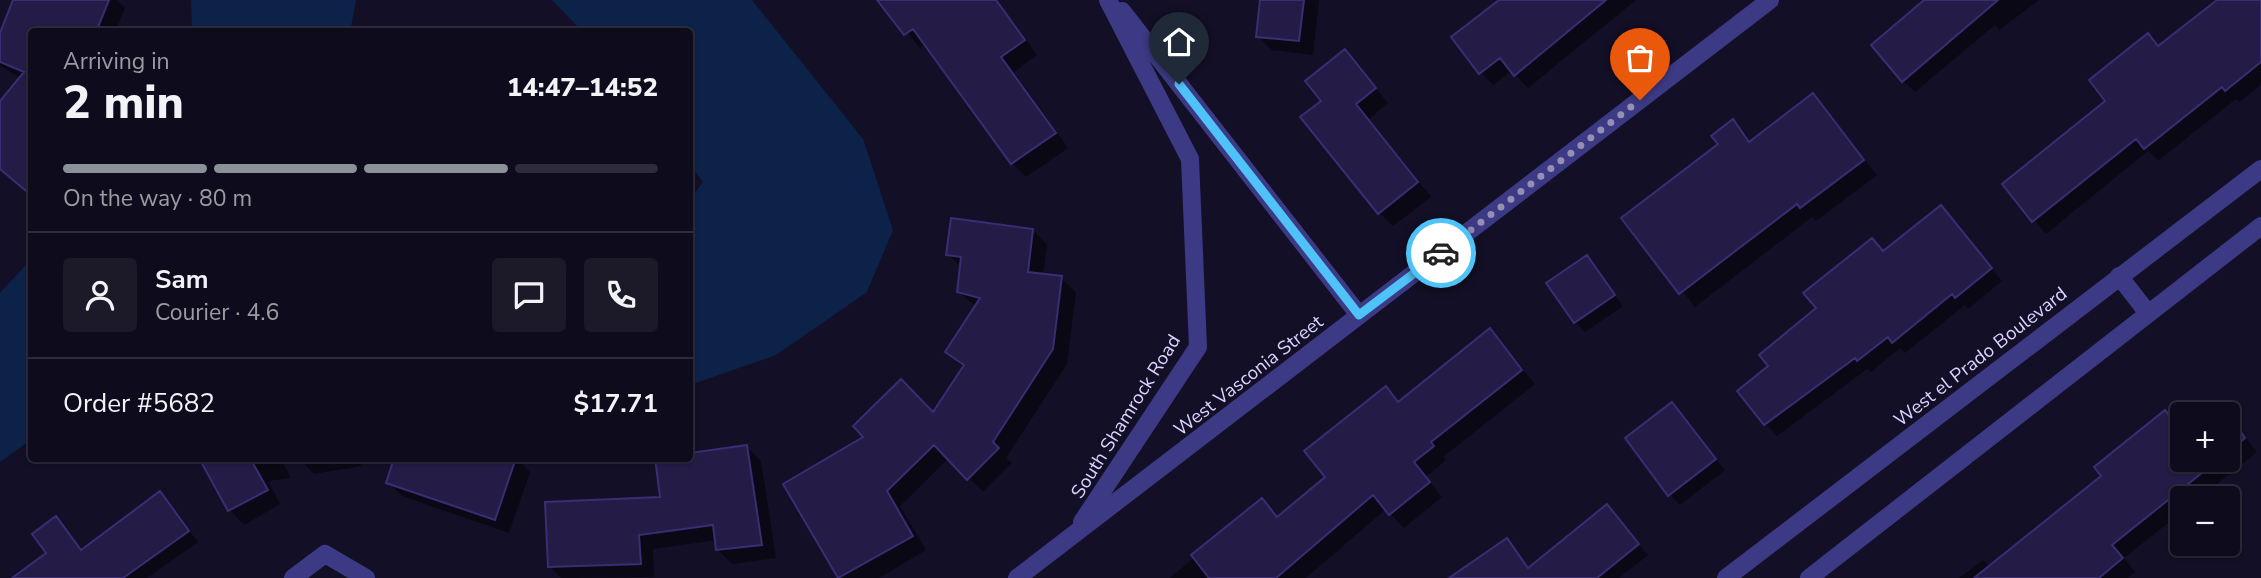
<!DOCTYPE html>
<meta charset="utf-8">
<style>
:root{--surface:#0e0b1c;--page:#1c1929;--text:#f1f3f6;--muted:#9b9ba3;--line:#2e2b3b;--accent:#8c9099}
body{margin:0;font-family:"Nunito Sans",sans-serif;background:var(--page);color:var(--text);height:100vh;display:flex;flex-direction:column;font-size:26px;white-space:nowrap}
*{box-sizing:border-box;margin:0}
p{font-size:23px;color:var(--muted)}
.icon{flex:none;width:38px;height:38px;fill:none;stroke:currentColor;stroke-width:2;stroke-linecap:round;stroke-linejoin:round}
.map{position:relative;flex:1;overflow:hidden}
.panel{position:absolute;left:28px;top:28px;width:665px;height:434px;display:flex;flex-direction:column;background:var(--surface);border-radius:7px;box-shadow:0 2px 5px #0004,0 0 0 2px var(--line)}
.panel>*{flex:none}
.tools{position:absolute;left:2170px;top:402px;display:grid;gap:14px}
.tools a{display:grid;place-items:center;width:70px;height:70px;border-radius:7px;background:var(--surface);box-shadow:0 2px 5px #0004,0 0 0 2px var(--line);font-size:35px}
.pin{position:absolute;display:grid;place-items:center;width:60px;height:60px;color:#fff;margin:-72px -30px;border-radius:50% 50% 50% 0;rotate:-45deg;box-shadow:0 0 7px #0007}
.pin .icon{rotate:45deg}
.courier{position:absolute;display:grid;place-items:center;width:70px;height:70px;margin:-35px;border:5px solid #4fc3f7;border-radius:50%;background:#fff;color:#222;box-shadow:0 2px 9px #0007}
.overview em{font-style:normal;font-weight:800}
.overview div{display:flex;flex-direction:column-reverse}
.overview{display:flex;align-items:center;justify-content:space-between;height:119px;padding:0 35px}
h1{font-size:46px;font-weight:800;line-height:52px}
.bar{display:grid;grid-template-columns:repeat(4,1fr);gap:10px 7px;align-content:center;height:84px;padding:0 35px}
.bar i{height:9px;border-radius:5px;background:var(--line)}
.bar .selected{background:var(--accent)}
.bar p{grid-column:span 4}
.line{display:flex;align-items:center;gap:18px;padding:0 35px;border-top:2px solid var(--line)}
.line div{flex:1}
.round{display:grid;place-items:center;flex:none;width:74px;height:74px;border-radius:7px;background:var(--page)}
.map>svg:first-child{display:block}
.water{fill:#0c2248}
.shadow{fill:#0007}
.building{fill:#241b47;stroke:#3b2d73;stroke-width:2}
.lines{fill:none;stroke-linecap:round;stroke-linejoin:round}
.minor{stroke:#3d3a85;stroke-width:18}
.done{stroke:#948fb3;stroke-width:7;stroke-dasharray:0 12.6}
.route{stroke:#4fc3f7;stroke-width:9}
.labels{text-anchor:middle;stroke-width:5;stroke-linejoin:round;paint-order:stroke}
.street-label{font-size:19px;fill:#d9d4ff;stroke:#130f26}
</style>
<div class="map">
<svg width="2261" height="578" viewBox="0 0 2261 578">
<rect width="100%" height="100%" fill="#130f26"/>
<!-- water -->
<path class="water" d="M 191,0 L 356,0 L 350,32 L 192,31 Z
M 552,0 L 752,0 L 863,139 L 893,230 L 867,292 L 776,355 L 690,385 L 690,199 L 703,182 L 690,165 L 690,32 L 582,31 Z
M 31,259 L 31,440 L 0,462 L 0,293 Z"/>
<!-- shadow -->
<path class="shadow" d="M 15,0 L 117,0 L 125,8 L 115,32 L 32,32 L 32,196 L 0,169 L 0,104 L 21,78 L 0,66 L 0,38 Z
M 879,0 L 997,0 L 1037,55 L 1014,72 L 1068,148 L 1026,177 L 1012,163 L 926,44 L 920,48 Z
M 1261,0 L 1319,0 L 1313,55 L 1272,50 L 1257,36 Z
M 1502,0 L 1636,0 L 1528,88 L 1512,71 L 1493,85 L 1480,72 Z
M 1941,0 L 2039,0 L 1999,30 L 1995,25 L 1915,92 L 1903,81 Z
M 2213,0 L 2261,0 L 2261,85 L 2239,102 L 2236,99 L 2158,161 L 2148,151 L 2046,234 L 2005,184 L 2108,102 L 2147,35 L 2160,47 L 2216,3 Z
M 1345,52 L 1388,103 L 1369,119 L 1431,197 L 1393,226 L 1379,212 L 1323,101 Z
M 1813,95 L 1877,175 L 1816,221 L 1812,217 L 1695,307 L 1623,218 L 1720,145 L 1733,122 L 1752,142 Z
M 1941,207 L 2002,281 L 1968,309 L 1965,305 L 1905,353 L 1900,348 L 1871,372 L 1867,369 L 1777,436 L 1765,424 L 1771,367 L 1884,252 Z
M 1033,230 L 1047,245 L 1043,275 L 1061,278 L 1076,292 L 1067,364 L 1006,458 L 1012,463 L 983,492 L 949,458 L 900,506 L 926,550 L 879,578 L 840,578 L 785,484 L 933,415 L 964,368 L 947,352 L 976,307 L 959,292 L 962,268 L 948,254 Z
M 1587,257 L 1623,306 L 1585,332 L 1575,322 Z
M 1489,331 L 1535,384 L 1443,457 L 1446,460 L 1426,477 L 1442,497 L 1404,528 L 1386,509 L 1306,578 L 1170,578 L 1262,501 L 1279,518 L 1328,478 L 1385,388 L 1400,403 Z
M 2224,409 L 2257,452 L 2198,499 L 2182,499 L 2182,512 L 2124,558 L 2135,572 L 2128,578 L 1959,578 L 1983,560 L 1990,567 L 2104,476 L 2165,412 L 2182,430 L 2182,460 L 2228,460 L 2228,415 Z
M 1682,415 L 1725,470 L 1680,505 L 1670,494 Z
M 747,447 L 761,461 L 776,558 L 732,564 L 718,550 L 717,540 L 653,549 L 654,577 L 561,578 L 550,566 L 662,499 L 690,455 Z
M 201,458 L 281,458 L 291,478 L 268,481 L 280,504 L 244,525 L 230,510 Z
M 299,458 L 360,458 L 361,466 L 314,474 Z
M 396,458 L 517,458 L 530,472 L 509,533 L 402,496 L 388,482 Z
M 160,494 L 198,542 L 147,578 L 30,578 L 49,553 L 55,518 L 82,551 Z
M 1607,506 L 1648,555 L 1619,578 L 1582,578 Z
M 1507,540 L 1536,578 L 1455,578 Z"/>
<!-- building -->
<path class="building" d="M 13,0 L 109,0 L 96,32 L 32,32 L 32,196 L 0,169 L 0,101 L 24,72 L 0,62 L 0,33 Z
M 877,0 L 996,0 L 1025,40 L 1001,57 L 1056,133 L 1011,164 L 913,29 L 904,35 Z
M 1260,0 L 1304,0 L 1299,41 L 1256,37 Z
M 1499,0 L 1606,0 L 1514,76 L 1500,58 L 1479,74 L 1451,37 Z
M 1924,0 L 1998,0 L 1902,82 L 1871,45 Z
M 2217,0 L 2261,0 L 2261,62 L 2225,91 L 2222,87 L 2144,149 L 2136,139 L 2032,222 L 2002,184 L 2105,101 L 2089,80 L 2148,33 L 2158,46 Z
M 1345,49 L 1376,88 L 1356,104 L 1418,182 L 1378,214 L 1300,117 L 1321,101 L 1305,81 Z
M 1813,93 L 1864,160 L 1800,208 L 1797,204 L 1679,294 L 1621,218 L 1718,144 L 1711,136 L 1733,119 L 1749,142 Z
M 1941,205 L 1992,268 L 1955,298 L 1952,294 L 1892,343 L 1888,337 L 1857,361 L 1855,358 L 1764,425 L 1737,391 L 1768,366 L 1759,355 L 1816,308 L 1803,293 L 1872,238 L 1883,251 Z
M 951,218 L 1033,229 L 1028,272 L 1062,276 L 1053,349 L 993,442 L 999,448 L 967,480 L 934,445 L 887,491 L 913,536 L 838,578 L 783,484 L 863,437 L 853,426 L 901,379 L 933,412 L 964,365 L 945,352 L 980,298 L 957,292 L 961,257 L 946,255 Z
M 1587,255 L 1615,295 L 1574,323 L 1546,283 Z
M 1490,328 L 1522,370 L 1431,442 L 1434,446 L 1414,462 L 1430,482 L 1389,515 L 1373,495 L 1276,578 L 1209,578 L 1191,555 L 1262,498 L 1277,517 L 1325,477 L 1304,451 L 1386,386 L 1398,402 Z
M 1672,402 L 1716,459 L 1668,496 L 1625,438 Z
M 2224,407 L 2245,438 L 2228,452 L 2228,415 L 2213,415 Z
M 2165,410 L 2182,431 L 2182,460 L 2218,460 L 2112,545 L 2123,558 L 2099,578 L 1974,578 L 2101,476 L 2094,467 Z
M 747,445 L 762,545 L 716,550 L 713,525 L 639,535 L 641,564 L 548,567 L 545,502 L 660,497 L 655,458 L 690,458 L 690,453 Z
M 199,458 L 250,458 L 268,490 L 228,511 Z
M 394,458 L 516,458 L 495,520 L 386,483 Z
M 160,491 L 189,531 L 123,578 L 12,578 L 46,553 L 32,534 L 56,516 L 81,550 Z
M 1607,504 L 1639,544 L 1597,578 L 1449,578 L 1507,538 L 1528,568 Z"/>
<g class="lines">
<!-- minor -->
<path class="minor" d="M 1122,11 L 1359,315
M 2119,276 L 2147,312
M 1082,522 L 1198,347 L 1190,159 L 1108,0
M 293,578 L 325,554 L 366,578
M 1017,578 L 1770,0
M 1726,578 L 2261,169
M 1809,578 L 2261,226"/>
</g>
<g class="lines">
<!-- done -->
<path class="done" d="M 1441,253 L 1640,100"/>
<!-- route -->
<path class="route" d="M 1179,84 L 1359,315 L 1441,253"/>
</g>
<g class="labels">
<!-- street labels -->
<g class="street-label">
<text transform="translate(1980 356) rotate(-38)" y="7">West el Prado Boulevard</text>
<text transform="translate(1248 375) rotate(-38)" y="7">West Vasconia Street</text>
<text transform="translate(1125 416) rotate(-58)" y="7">South Shamrock Road</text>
</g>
</g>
</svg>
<div class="tools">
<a>+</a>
<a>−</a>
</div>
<div class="pin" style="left:1640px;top:100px;background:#ea580c"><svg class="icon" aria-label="bag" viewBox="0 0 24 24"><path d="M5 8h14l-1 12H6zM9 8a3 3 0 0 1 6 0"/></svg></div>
<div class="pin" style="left:1179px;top:84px;background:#1f2937"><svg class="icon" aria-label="home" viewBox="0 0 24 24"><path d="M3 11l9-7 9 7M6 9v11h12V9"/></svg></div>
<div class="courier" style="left:1441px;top:253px"><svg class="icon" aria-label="car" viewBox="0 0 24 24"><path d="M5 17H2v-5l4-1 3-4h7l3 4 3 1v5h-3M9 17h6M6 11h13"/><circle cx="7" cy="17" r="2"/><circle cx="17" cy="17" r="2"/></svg></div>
<section class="panel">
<div class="overview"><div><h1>2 min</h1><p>Arriving in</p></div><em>14:47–14:52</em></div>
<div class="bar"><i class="selected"></i><i class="selected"></i><i class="selected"></i><i></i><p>On the way · 80 m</p></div>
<div class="line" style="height:126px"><a class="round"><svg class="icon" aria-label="person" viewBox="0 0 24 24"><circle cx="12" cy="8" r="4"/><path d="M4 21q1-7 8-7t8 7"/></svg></a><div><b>Sam</b><p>Courier · 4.6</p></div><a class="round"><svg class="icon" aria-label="chat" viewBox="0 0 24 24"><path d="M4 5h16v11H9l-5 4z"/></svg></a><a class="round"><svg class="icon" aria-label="phone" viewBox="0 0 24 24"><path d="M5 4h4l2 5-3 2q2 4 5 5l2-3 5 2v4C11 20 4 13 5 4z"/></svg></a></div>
<div class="line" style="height:91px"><div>Order #5682</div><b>$17.71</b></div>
</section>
</div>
